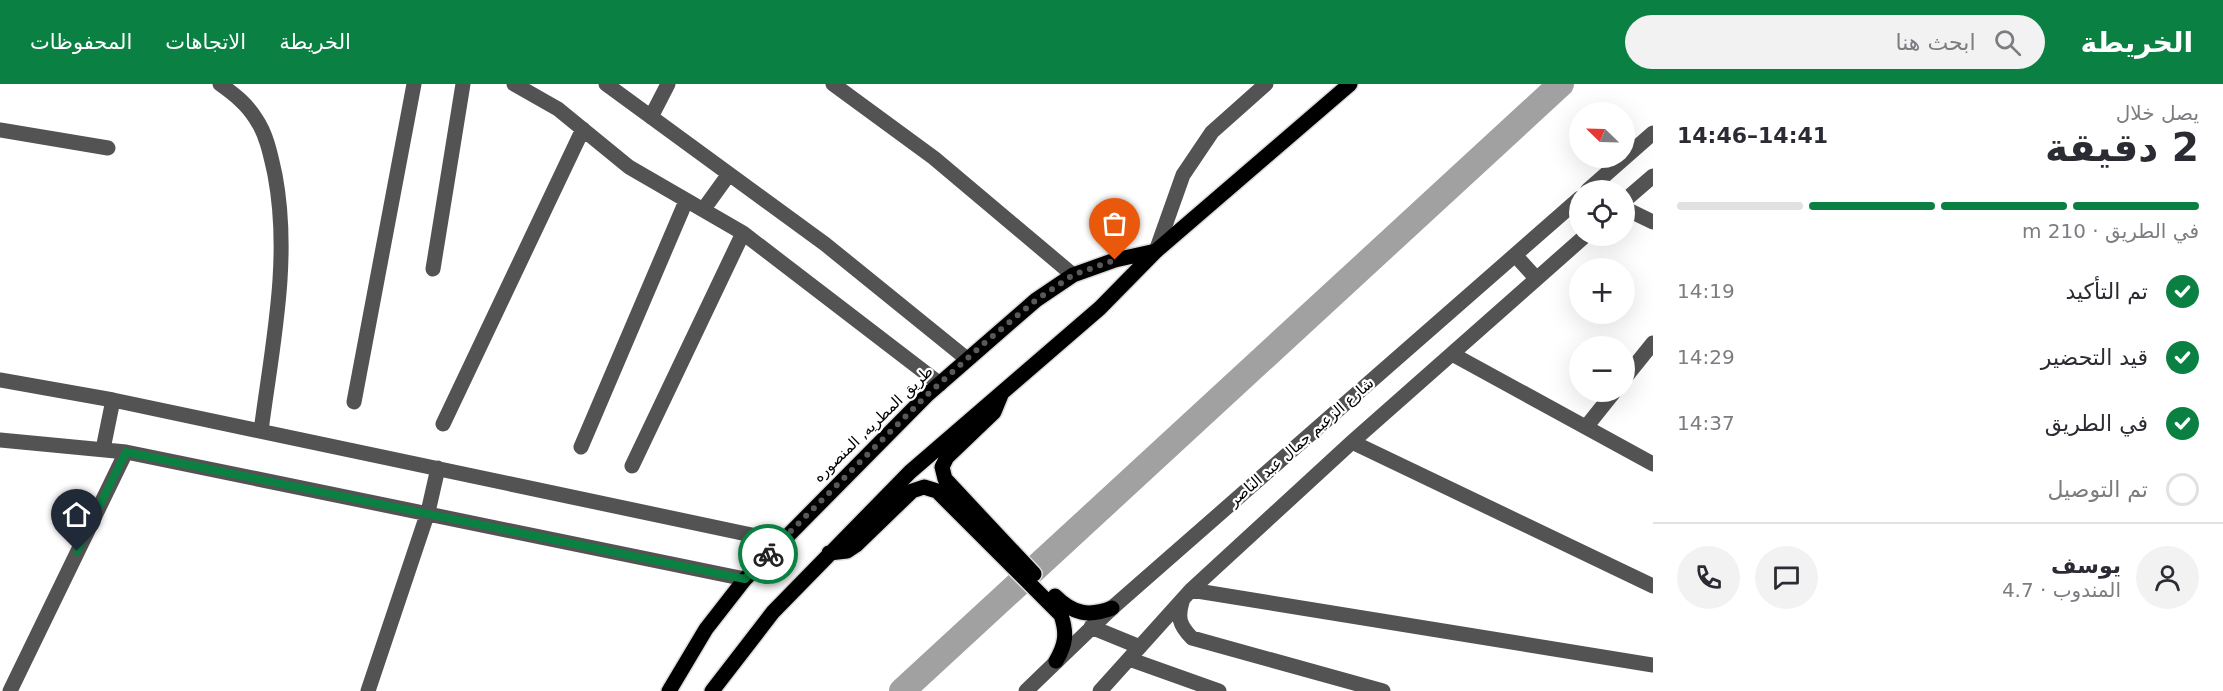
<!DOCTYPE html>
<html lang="ar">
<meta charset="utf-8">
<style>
:root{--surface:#fff;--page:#f2f2f3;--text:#2b2b33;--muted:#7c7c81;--line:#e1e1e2;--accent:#0b8043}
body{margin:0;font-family:"DejaVu Sans","Noto Sans Arabic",sans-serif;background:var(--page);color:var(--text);direction:rtl;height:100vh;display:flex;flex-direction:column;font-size:22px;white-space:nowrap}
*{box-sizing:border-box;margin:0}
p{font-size:20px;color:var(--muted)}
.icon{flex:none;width:33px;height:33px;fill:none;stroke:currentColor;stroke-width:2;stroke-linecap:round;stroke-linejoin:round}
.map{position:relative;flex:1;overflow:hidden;direction:ltr}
.drawer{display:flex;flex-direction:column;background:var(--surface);width:570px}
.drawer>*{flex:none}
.needle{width:39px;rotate:293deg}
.buttons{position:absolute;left:1569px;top:18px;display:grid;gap:12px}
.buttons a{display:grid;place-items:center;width:66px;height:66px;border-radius:50%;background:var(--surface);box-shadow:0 6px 24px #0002;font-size:30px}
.pin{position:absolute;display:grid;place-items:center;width:51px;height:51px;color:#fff;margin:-62px -26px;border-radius:50% 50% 50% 0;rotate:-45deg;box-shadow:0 0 6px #0007}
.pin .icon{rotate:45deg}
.courier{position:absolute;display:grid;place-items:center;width:60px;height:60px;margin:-30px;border:4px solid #0b8043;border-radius:50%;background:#fff;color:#222;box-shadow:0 2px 8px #0007}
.summary em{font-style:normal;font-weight:800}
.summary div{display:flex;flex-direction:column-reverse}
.summary{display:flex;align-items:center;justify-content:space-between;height:102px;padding:0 24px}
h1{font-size:39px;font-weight:800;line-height:45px}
.bar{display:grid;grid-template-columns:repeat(4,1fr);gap:9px 6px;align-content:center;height:72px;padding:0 24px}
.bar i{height:8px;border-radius:4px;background:var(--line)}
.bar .selected{background:var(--accent)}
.bar p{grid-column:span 4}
.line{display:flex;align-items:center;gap:15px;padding:0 24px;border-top:2px solid var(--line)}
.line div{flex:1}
.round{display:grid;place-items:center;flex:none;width:63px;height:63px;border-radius:32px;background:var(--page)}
ol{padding:0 24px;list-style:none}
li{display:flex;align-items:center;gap:18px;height:66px}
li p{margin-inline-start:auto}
li .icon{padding:6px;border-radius:50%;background:var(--accent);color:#fff;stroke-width:4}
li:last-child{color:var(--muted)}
li i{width:33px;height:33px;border:3px solid var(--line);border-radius:50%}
header{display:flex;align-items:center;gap:36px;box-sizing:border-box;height:84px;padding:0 30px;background:var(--accent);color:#fff}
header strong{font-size:28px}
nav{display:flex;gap:33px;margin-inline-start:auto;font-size:21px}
.search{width:420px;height:54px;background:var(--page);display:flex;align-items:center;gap:15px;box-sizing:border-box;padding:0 21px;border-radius:33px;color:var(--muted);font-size:22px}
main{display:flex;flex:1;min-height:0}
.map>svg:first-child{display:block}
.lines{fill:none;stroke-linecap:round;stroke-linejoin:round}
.canal{stroke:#a1a1a1;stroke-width:26}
.major-casing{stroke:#dbdbdb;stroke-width:18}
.minor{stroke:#535353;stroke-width:15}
.major{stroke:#000;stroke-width:15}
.done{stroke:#595959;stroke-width:6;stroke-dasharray:0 10.8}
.route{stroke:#0b8043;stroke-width:8}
.labels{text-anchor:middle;stroke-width:4.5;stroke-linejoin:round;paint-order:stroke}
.street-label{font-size:15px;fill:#000;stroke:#fff}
</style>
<header>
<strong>الخريطة</strong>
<div class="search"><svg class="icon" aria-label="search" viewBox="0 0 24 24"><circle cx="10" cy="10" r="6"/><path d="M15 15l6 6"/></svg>ابحث هنا</div>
<nav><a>الخريطة</a><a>الاتجاهات</a><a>المحفوظات</a></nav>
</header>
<main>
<section class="drawer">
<div class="summary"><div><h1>2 دقيقة</h1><p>يصل خلال</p></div><em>14:41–14:46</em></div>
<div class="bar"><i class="selected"></i><i class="selected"></i><i class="selected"></i><i></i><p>في الطريق · 210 m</p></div>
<ol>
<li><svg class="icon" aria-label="check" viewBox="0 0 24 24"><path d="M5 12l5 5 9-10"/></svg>تم التأكيد<p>14:19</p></li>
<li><svg class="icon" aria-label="check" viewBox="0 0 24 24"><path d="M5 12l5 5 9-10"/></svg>قيد التحضير<p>14:29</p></li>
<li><svg class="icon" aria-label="check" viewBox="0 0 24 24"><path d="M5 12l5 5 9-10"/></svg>في الطريق<p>14:37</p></li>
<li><i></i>تم التوصيل</li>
</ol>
<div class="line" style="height:108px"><a class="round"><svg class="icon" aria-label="person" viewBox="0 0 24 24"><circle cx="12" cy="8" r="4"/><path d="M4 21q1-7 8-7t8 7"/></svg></a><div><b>يوسف</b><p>المندوب · 4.7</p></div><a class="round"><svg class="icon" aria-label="chat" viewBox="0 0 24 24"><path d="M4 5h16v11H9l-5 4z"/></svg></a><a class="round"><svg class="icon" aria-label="phone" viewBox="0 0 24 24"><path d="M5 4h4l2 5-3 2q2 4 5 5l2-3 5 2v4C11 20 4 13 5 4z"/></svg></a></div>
</section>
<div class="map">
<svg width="1653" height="607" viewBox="0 0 1653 607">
<rect width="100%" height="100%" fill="#fff"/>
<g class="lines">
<!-- canal -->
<path class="canal" d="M 902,607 L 1561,0"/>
<!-- major casing -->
<g class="major-casing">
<path id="major" d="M 1001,311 L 994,328 L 947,373 L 942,383 L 945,395 L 1034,490
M 829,469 L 847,467 L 856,461 L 912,407 L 924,403 L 937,407 L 1061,531 C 1067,549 1066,560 1056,577
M 1055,512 C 1073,530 1089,533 1112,524
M 669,607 L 706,545 L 745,495 L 928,310 L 1036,216 L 1073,191 L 1115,176 L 1156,167
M 712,607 L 773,528 L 910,388 L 1100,224 L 1156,167 L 1350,0"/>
</g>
<!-- minor -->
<path class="minor" d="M 220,0 C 234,10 247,20 256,35 C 267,51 271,73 275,91 C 291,176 272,262 261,347
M 514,0 L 558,25 L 629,83 L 743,149 L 940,300
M 606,0 L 825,160 L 967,275
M 833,0 L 934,74 L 1073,191
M 651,33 L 668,0
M 0,46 L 108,64
M 1588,106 L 1653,49
M 1624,117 L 1653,92
M 1624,124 L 1653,138
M 703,126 L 729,90
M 1156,167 L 1183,91 L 1212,48 L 1266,0
M 1515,171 L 1536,194
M 433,185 L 463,0
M 1452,270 L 1653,380
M 1624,295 L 1653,259
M 0,296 L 113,316 L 780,457
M 354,318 L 414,0
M 443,340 L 583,45
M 1586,343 L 1614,308
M 0,356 L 126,368 L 745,495
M 1352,358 L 1653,502
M 581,363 L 686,117
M 103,365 L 113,316
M 632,382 L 743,149
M 1191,506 L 1653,581
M 1183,515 C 1177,533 1179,541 1192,554 L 1383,607
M 1091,543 L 1140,563
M 1129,575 L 1219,607
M 10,607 L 126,368
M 368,607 L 428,428 L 438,384
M 1026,607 L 1112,524 L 1580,114
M 1100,607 L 1191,506 L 1352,358 L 1585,152"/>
<!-- major -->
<use href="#major" class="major"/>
</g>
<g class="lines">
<!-- done -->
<path class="done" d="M 768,470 L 928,310 L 981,262 L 1036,216 L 1073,191 L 1115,176"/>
<!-- route -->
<path class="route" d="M 77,467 L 126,368 L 745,495 L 768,470"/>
</g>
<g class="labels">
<!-- street labels -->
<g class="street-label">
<text transform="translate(873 340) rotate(-44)" y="5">طريق المطريه, المنصوره</text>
<text transform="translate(1301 358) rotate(-41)" y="5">شارع الزعيم جمال عبد الناصر</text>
</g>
</g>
</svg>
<div class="buttons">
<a><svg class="needle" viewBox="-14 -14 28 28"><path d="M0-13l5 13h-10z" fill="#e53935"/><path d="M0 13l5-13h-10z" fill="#7c7c81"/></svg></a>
<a><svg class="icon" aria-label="locate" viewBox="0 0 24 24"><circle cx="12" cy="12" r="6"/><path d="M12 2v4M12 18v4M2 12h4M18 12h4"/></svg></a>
<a>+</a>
<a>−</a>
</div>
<div class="pin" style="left:1115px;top:176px;background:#ea580c"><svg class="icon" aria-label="bag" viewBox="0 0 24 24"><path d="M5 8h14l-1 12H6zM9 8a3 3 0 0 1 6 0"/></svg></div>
<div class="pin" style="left:77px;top:467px;background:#1f2937"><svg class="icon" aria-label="home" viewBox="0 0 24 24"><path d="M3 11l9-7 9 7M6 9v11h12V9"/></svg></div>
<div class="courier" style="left:768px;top:470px"><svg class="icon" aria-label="bike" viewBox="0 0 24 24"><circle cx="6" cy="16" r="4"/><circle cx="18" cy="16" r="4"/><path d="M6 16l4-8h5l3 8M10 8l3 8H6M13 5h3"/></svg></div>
</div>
</main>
